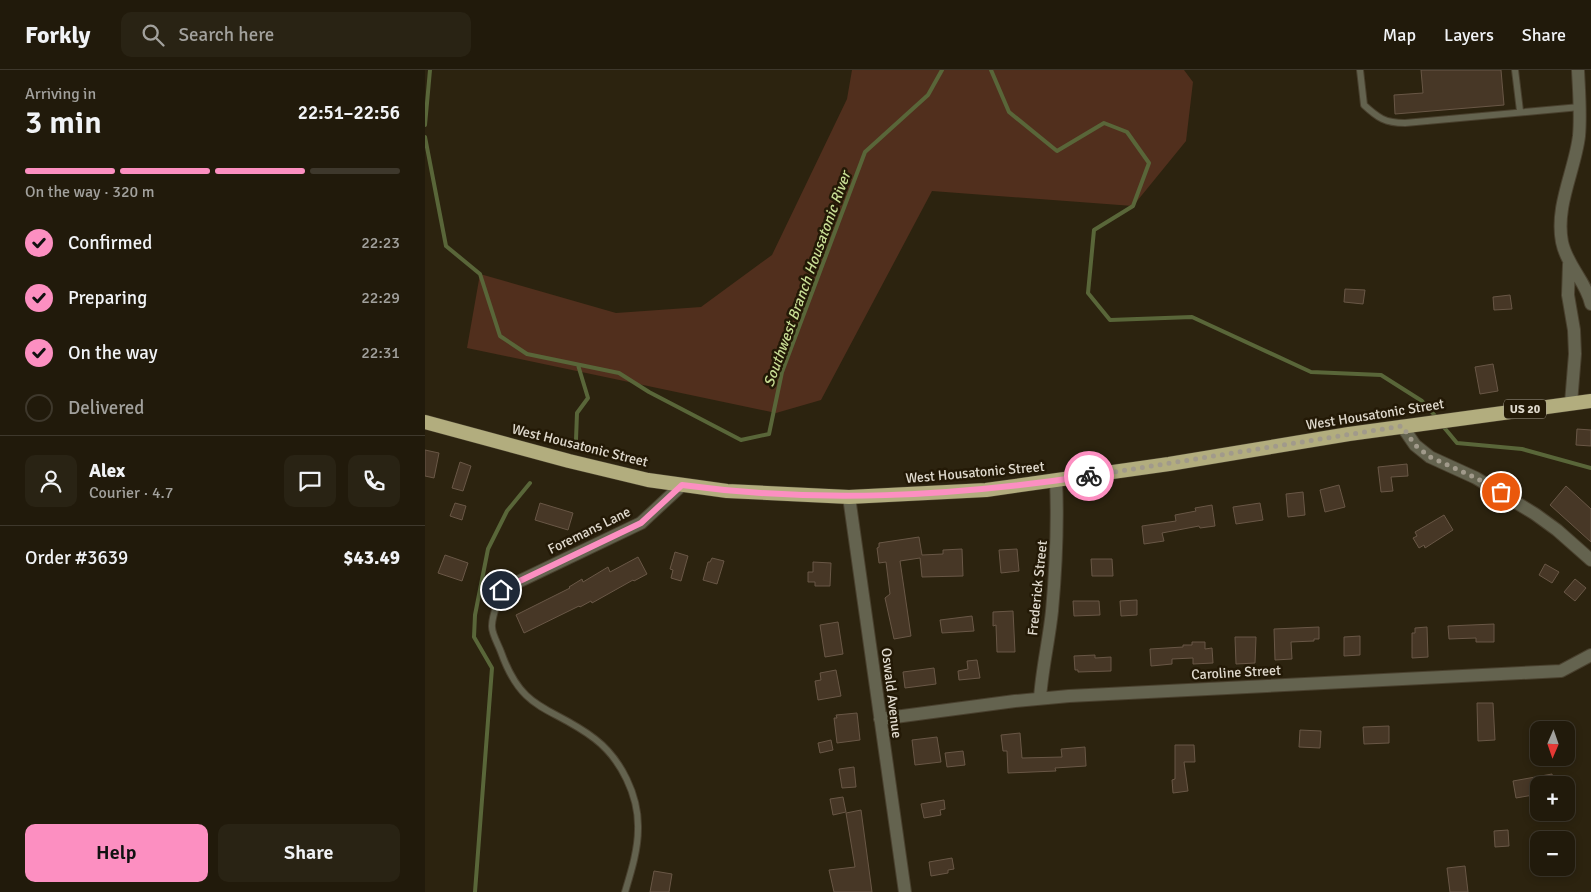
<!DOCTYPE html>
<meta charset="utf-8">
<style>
:root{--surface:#211a0b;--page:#292314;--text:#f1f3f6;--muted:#a2a19d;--line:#3e382c;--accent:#fc8fc1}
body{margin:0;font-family:Signika,sans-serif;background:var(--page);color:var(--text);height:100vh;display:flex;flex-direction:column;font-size:19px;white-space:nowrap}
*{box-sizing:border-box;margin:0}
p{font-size:16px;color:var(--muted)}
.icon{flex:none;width:28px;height:28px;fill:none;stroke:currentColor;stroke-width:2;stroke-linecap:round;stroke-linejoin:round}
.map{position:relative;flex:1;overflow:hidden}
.sheet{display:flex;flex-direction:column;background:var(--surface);width:425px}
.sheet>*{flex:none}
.needle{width:32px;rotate:182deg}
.controls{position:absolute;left:1105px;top:651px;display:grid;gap:10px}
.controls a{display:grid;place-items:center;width:45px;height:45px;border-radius:10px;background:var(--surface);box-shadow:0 2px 8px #0003,0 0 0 1px var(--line);font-size:25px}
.pin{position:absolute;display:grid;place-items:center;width:42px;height:42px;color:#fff;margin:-21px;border:2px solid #fff;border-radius:50%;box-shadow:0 1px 5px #0007}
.courier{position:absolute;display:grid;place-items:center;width:50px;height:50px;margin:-25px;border:4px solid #fc8fc1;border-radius:50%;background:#fff;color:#222;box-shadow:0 1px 6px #0007}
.summary em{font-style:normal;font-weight:600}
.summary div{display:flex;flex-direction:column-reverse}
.summary{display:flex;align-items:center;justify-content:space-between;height:85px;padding:0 25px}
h1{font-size:32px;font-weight:600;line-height:38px}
.bar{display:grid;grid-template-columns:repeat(4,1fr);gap:8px 5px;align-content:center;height:60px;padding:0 25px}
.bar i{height:6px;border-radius:4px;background:var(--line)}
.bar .selected{background:var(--accent)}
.bar p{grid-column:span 4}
.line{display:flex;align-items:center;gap:12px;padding:0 25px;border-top:1px solid var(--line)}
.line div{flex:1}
.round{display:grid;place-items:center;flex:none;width:52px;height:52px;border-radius:10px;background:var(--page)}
ol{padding:0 25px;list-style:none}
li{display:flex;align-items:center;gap:15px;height:55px}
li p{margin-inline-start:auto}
li .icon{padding:5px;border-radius:50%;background:var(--accent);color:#111;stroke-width:4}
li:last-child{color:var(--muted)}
li i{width:28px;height:28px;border:2px solid var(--line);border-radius:50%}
.button{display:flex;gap:10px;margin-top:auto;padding:10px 25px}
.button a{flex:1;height:58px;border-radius:10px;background:var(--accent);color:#111;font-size:20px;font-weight:600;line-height:58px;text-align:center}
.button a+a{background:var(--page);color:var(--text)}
header{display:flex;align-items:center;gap:30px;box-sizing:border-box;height:70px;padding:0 25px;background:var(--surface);border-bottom:1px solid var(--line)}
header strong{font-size:24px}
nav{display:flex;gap:28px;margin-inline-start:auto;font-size:18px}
.search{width:350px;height:45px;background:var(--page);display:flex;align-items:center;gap:12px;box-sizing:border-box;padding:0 18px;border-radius:10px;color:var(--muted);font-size:19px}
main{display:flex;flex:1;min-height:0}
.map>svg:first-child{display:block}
.green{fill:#512f1d}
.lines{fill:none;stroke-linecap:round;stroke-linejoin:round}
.stream{stroke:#596639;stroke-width:4}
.building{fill:#473726;stroke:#695746}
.service-casing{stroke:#49402e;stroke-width:8}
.minor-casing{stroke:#49402e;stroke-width:14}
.tertiary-casing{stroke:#49402e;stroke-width:14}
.trunk-casing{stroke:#49402e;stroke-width:15}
.service{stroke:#64634f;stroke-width:6}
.minor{stroke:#64634f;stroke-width:12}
.tertiary{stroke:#64634f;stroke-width:12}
.trunk{stroke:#b2ad7e;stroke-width:14}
.done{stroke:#a19a8b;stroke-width:5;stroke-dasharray:0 9}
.route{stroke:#fc8fc1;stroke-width:6}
.labels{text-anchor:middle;stroke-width:5;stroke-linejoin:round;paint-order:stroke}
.shield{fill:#231906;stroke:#a7a092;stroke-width:1}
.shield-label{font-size:12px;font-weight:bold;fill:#e0dace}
.street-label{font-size:14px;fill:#e0dace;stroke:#231906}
.water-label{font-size:15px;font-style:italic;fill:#c8dd94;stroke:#231906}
</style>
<header>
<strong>Forkly</strong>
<div class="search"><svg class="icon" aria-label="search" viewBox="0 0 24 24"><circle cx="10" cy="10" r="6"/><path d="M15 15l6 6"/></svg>Search here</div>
<nav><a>Map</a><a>Layers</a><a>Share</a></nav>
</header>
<main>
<section class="sheet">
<div class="summary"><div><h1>3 min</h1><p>Arriving in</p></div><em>22:51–22:56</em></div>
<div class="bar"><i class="selected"></i><i class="selected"></i><i class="selected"></i><i></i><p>On the way · 320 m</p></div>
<ol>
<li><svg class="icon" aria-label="check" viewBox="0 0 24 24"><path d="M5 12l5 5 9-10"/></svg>Confirmed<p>22:23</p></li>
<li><svg class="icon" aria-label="check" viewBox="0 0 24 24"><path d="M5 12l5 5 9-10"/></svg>Preparing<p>22:29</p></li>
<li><svg class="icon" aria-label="check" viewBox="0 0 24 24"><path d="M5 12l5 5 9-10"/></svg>On the way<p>22:31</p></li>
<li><i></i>Delivered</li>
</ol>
<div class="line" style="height:90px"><a class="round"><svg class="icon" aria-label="person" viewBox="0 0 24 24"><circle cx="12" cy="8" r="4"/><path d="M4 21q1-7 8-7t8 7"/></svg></a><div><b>Alex</b><p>Courier · 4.7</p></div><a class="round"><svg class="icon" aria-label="chat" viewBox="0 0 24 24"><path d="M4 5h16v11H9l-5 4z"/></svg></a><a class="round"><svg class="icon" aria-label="phone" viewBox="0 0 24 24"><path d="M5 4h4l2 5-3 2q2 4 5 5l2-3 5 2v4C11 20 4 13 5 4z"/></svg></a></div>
<div class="line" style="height:65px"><div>Order #3639</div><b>$43.49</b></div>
<div class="button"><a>Help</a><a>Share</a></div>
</section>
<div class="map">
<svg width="1166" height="822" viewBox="0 0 1166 822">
<rect width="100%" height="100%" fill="#2c230f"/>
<!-- green -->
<path class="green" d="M 427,0 L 759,0 L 768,12 L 761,71 L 708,136 L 507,121 L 396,330 L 351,343 L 42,278 L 55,204 L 191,243 L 276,237 L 347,185 L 422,29 Z"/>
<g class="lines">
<!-- stream -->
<path class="stream" d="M 566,0 L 584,42 L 632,81 L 679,53 L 702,62 L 724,93 L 708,136 L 669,160 L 663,223 L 685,250 L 767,247 L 886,302 L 956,305 L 997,331 L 1013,349
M 0,55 L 5,0
M 0,67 L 21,176 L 55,204 L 75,266 L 102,284 L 194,303 L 224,322 L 316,370 L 344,364 L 357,302 L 440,82 L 503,25 L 517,0
M 1017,355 L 1032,373 L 1097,379 L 1166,398
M 151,370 L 152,343 L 163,328 L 153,295
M 50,822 L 67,598 L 49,567 L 50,545 L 63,479 L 82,441 L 105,413"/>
</g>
<!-- building -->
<path class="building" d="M 996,0 L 1076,0 L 1079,35 L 970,44 L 969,25 L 998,23 Z
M 920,219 L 940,220 L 938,234 L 919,232 Z
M 1085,225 L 1087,239 L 1069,240 L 1068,227 Z
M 1068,294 L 1073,321 L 1055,324 L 1050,297 Z
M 1152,359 L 1166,360 L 1166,376 L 1151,375 Z
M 0,380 L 14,383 L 9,408 L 0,406 Z
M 35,392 L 46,396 L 38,421 L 27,418 Z
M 982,394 L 983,406 L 966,407 L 968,421 L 956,422 L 953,397 Z
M 914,415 L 920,437 L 900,442 L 895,420 Z
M 1141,416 L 1166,439 L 1166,472 L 1125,435 Z
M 878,422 L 880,445 L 863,447 L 861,424 Z
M 30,433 L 41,436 L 37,450 L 25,446 Z
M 115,433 L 148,443 L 143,460 L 110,450 Z
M 835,433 L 838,450 L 811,454 L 808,437 Z
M 787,435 L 790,456 L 775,458 L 774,456 L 737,463 L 739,471 L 719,474 L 717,456 L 751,451 L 750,445 L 771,441 L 770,438 Z
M 1019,445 L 1028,460 L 1000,478 L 999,475 L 994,478 L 988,468 L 992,466 L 990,462 Z
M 494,467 L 497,485 L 518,484 L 518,480 L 537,479 L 538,506 L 497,507 L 495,488 L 475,491 L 486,566 L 469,569 L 460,528 L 465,524 L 461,492 L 454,493 L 452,478 L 454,477 L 454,473 Z
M 592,479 L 594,501 L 576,503 L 574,480 Z
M 250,482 L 263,486 L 256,511 L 246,508 L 248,500 L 245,499 Z
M 20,485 L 43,493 L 37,511 L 13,503 Z
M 213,487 L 222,504 L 209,511 L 208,510 L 167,533 L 166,531 L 155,537 L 154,536 L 99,563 L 91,545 L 145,518 L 144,517 L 157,509 L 158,512 L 183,497 L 185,502 Z
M 287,488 L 299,491 L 292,514 L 278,510 L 283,492 L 285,492 Z
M 666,489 L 687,489 L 688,506 L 667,506 Z
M 388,492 L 406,493 L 405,516 L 390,516 L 390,512 L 383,512 L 383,502 L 388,502 Z
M 1120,494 L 1134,502 L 1127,513 L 1114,505 Z
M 1150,509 L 1161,518 L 1150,531 L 1139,522 Z
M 712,530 L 712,545 L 696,546 L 695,531 Z
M 648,531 L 674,531 L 675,545 L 649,546 Z
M 588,541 L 590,582 L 572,582 L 571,555 L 568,556 L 568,542 Z
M 547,546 L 549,561 L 517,563 L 515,550 Z
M 413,552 L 418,584 L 400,587 L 395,555 Z
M 1069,554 L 1069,572 L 1051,572 L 1051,568 L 1024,569 L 1023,556 Z
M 894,557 L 894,569 L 889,569 L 889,571 L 866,572 L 867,589 L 850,590 L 849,559 Z
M 1002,557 L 1003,587 L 987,588 L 987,563 L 990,563 L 990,558 Z
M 935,566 L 935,585 L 919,586 L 919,567 Z
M 810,567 L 831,567 L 830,593 L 811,594 Z
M 767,572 L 780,572 L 780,579 L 787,578 L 788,593 L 768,594 L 768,588 L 747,589 L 747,594 L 726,596 L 725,579 L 758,577 L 758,575 L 767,575 Z
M 670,585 L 670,588 L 686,587 L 686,601 L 653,602 L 653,600 L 650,600 L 649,586 Z
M 552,590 L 555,608 L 534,610 L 533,601 L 543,599 L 542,591 Z
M 509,598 L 511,614 L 480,618 L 478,602 Z
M 411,600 L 416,626 L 393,630 L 390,611 L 396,610 L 395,603 Z
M 1052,633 L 1068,633 L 1070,670 L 1053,671 Z
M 432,643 L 435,670 L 412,673 L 409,648 L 412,648 L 411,645 Z
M 964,656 L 964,673 L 939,674 L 938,657 Z
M 875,660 L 896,661 L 895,678 L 874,677 Z
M 595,663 L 597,688 L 637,687 L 636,679 L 660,677 L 661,696 L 630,698 L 631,701 L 583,703 L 582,681 L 578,681 L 576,665 Z
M 512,667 L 516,692 L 490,695 L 487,670 Z
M 406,670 L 408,680 L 395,683 L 393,673 Z
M 750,675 L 769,675 L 770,692 L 759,692 L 763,721 L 748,723 L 747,710 L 750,709 Z
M 538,681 L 540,695 L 522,697 L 520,683 Z
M 429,697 L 431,717 L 417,718 L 414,699 Z
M 1127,704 L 1129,715 L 1114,715 L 1114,724 L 1091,728 L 1088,711 Z
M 418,727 L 421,742 L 408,745 L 405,729 Z
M 519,730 L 520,739 L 515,740 L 516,745 L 499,748 L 496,734 Z
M 436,740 L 447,822 L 409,822 L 404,800 L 430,797 L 421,743 Z
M 1083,760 L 1084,776 L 1070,777 L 1069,761 Z
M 527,788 L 529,799 L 523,800 L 523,803 L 506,806 L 504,792 Z
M 1040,796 L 1043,822 L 1025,822 L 1022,798 Z
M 229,801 L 247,804 L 244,822 L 225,822 Z"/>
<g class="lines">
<!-- service casing -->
<g class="service-casing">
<path id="service" d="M 935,0 L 939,35 C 953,48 960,53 980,53 L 1155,37
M 1090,0 L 1095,41
M 76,520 C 74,529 66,548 67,557 C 67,564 73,574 76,582 C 98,644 126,635 170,669 C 196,689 214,726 213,759 C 213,780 206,802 200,822"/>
</g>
<!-- minor casing -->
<g class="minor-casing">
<path id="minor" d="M 1153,0 C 1154,22 1156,44 1154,66 C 1150,100 1130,136 1137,172 C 1142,196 1161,211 1166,234
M 1144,194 L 1143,225 L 1149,260 L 1150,284 L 1146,333
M 424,427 L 480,822
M 76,520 L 216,453 L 257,415
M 615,628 C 617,599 624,570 627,541 C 631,497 633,454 631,410
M 455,649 L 590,631 L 644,626 L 1136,601 L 1166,585"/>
</g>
<!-- tertiary casing -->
<g class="tertiary-casing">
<path id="tertiary" d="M 977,356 L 990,375 L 1005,387 L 1051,408 L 1110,444 L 1132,460 L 1166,490"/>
</g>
<!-- trunk casing -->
<g class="trunk-casing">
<path id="trunk" d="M 0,352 L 144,391 L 223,410 L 302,421 L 424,427 L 561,420 L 744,394 L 924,364 L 1166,331"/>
</g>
<!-- service -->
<use href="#service" class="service"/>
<!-- minor -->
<use href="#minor" class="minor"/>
<!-- tertiary -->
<use href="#tertiary" class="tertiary"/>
<!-- trunk -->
<use href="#trunk" class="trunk"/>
</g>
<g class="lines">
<!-- done -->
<path class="done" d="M 664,406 L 977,356 L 990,375 L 1005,387 L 1051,408 L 1076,422"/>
<!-- route -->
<path class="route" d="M 76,520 L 216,453 L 257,415 C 396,434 526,426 664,406"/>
</g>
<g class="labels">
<!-- shield labels -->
<rect class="shield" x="1079" y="329.5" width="42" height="19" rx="4"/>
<g class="shield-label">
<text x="1100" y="343">US 20</text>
</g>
<!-- street labels -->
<g class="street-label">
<text transform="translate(950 344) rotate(-9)" y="5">West Housatonic Street</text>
<text transform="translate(155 375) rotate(14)" y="5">West Housatonic Street</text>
<text transform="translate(550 402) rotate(-5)" y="5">West Housatonic Street</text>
<text transform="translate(164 460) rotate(-26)" y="5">Foremans Lane</text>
<text transform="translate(612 518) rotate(-84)" y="5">Frederick Street</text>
<text transform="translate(811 602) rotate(-3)" y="5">Caroline Street</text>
<text transform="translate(467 623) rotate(83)" y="5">Oswald Avenue</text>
</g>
<!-- water labels -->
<g class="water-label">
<text transform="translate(382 209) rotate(-70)" y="5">Southwest Branch Housatonic River</text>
</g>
</g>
</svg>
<div class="controls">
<a><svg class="needle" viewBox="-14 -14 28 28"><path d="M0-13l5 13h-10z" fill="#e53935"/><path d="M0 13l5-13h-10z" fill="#a2a19d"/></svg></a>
<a>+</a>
<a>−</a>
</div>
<div class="pin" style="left:1076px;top:422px;background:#ea580c"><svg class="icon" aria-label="bag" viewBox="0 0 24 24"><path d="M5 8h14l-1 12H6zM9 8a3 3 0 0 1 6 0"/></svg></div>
<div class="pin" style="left:76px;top:520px;background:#1f2937"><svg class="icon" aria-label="home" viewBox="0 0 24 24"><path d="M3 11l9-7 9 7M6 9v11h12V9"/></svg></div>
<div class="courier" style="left:664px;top:406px"><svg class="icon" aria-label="bike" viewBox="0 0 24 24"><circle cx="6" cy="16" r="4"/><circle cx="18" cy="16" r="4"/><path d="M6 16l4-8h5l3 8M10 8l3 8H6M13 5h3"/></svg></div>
</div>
</main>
